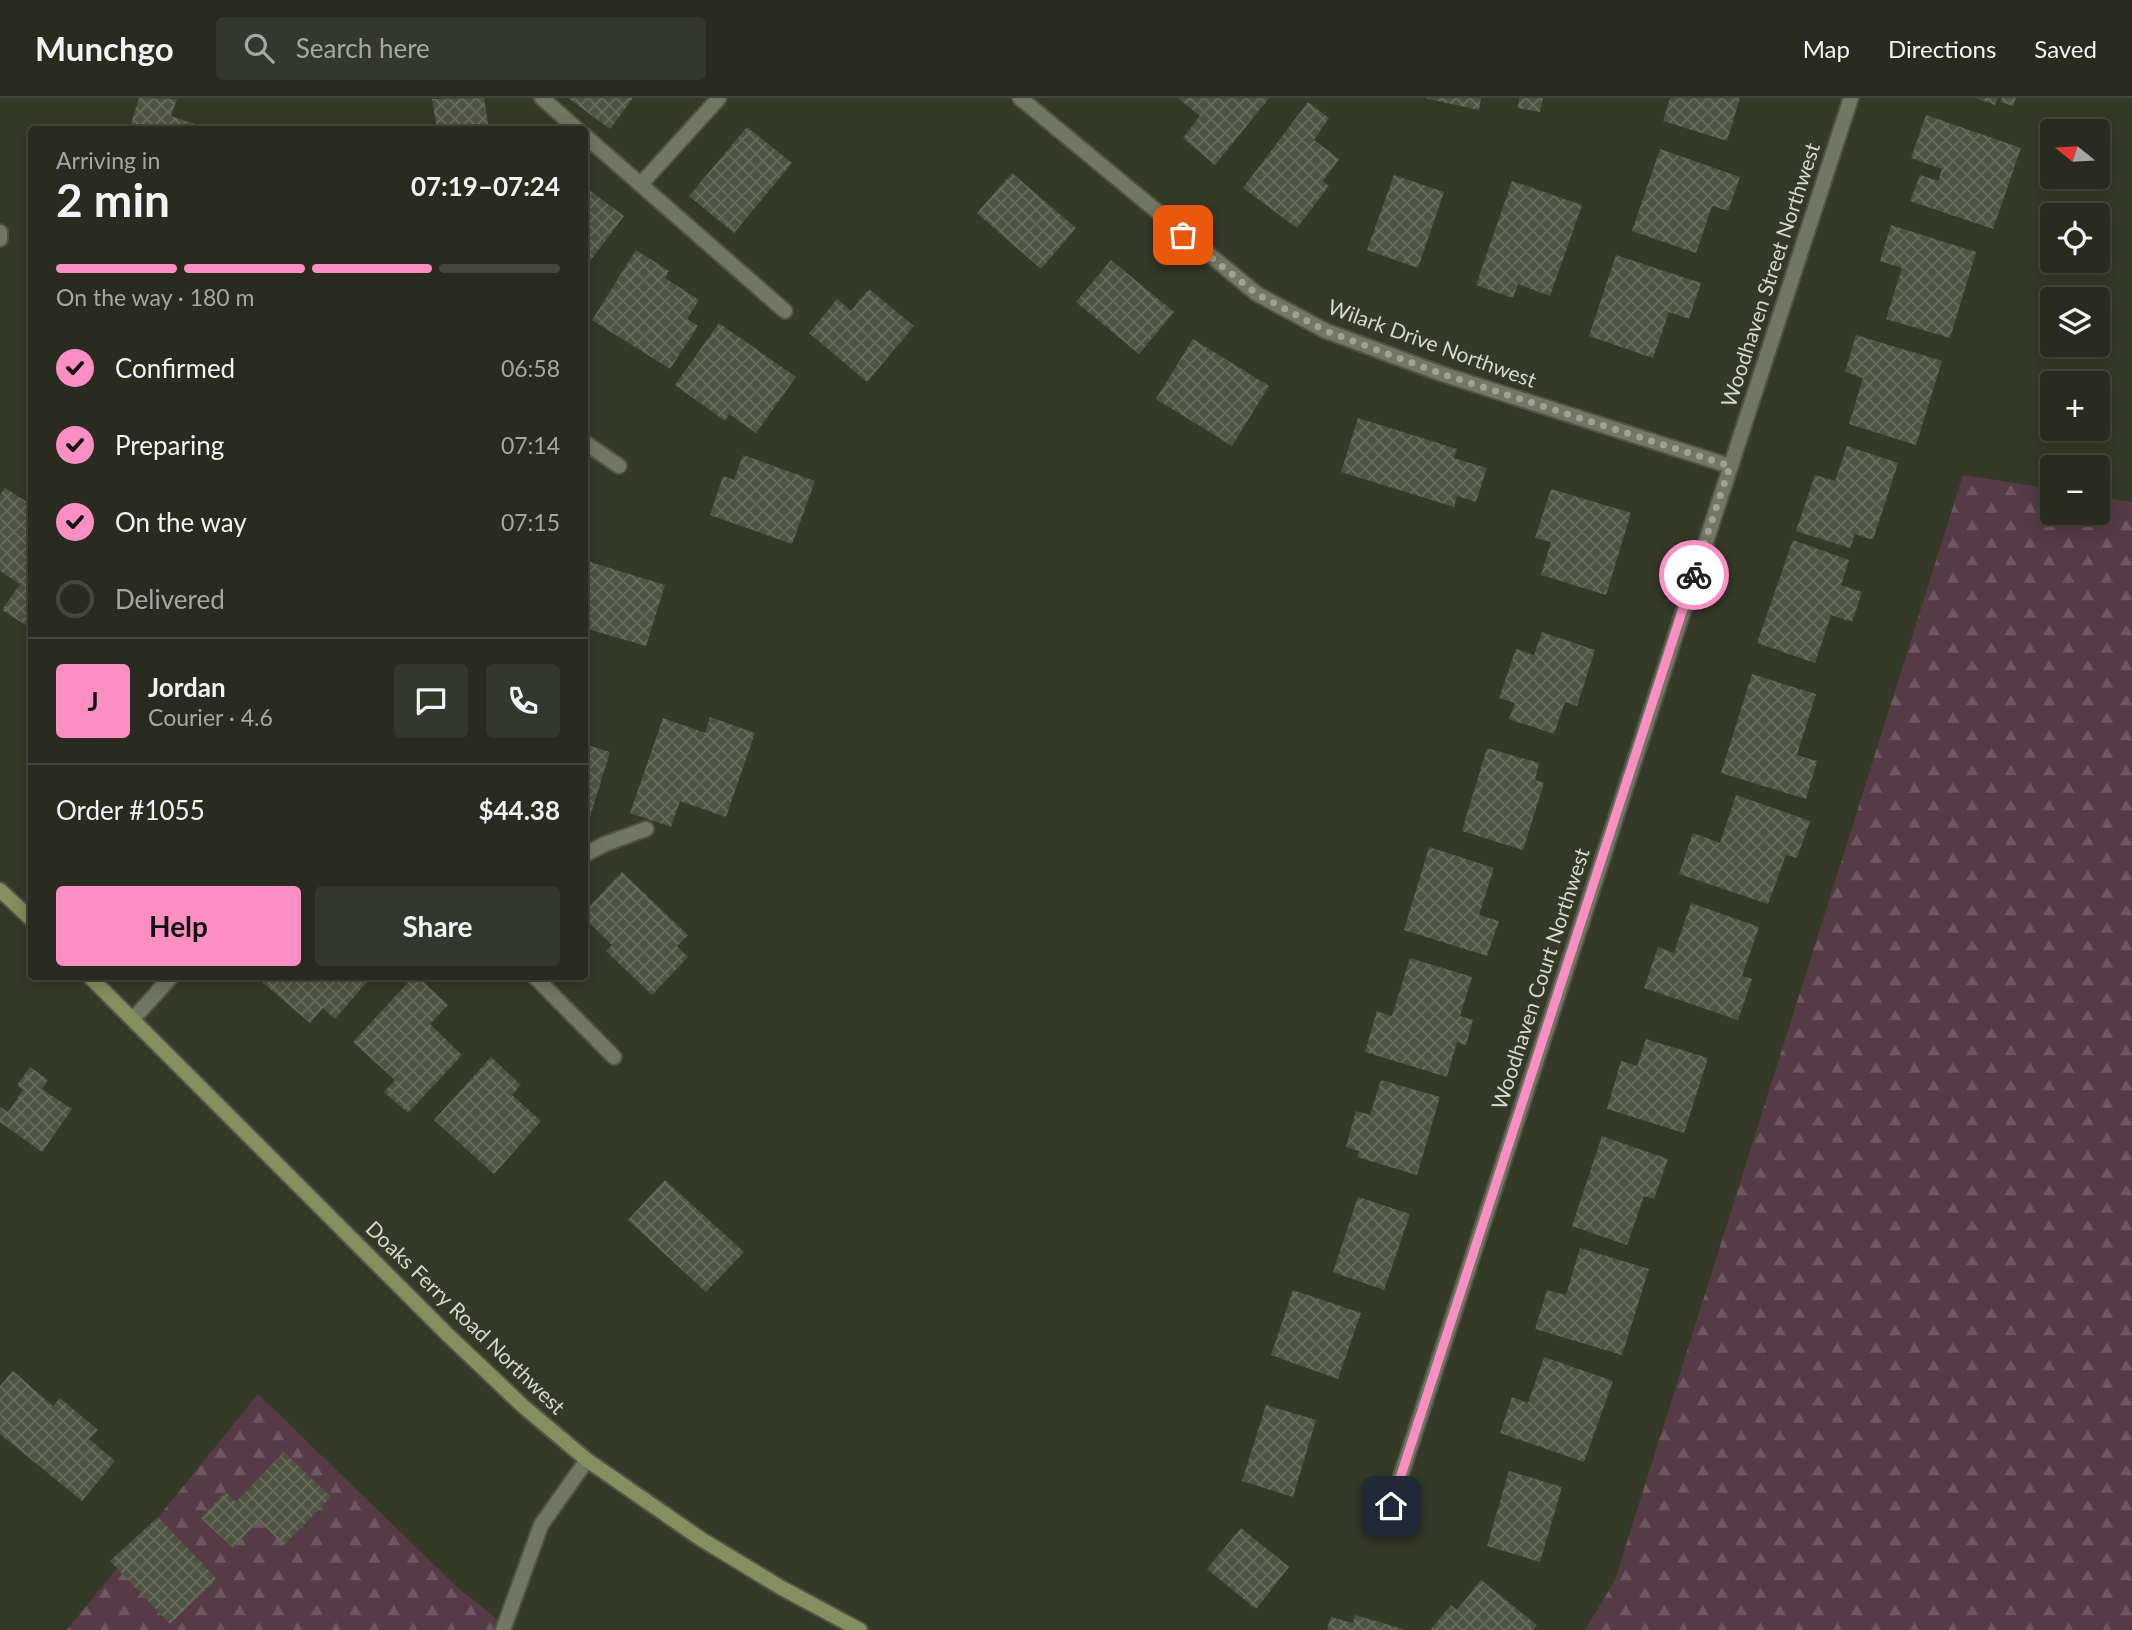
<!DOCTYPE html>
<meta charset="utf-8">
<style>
:root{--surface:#282b1e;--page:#34372b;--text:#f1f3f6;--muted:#a5a7a4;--line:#44473c;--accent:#fb8fc3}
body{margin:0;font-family:Lato,sans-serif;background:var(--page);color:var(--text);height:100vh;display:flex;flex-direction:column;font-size:26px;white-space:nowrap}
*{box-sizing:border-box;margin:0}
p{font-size:23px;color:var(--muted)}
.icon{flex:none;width:38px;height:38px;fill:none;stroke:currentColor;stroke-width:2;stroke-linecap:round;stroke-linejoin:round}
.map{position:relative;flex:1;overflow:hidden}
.panel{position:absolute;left:28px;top:28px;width:560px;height:854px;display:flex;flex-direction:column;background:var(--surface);border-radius:7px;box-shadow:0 4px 18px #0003,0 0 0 2px var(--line)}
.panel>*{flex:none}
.needle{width:46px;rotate:288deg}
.tools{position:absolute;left:2040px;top:21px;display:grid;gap:14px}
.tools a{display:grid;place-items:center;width:70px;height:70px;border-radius:7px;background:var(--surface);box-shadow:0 4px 18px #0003,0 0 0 2px var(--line);font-size:35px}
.pin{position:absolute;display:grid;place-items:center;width:60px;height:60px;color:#fff;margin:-30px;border-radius:14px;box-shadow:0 4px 10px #0006}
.courier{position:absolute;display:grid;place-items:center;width:70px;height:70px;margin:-35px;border:5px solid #fb8fc3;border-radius:50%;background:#fff;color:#222;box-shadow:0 2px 9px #0007}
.overview em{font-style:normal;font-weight:700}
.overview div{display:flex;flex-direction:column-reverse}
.overview{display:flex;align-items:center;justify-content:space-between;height:119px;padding:0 28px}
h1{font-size:46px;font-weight:700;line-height:52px}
.bar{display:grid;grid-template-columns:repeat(4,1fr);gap:10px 7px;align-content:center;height:84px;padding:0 28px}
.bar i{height:9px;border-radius:5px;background:var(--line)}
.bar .active{background:var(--accent)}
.bar p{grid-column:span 4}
.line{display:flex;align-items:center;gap:18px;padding:0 28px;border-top:2px solid var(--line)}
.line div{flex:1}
.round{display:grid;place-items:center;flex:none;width:74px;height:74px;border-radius:7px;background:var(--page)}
ol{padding:0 28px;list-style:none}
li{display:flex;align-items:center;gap:21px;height:77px}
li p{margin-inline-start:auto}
li .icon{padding:7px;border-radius:50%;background:var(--accent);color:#111;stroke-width:4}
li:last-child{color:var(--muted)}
li i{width:38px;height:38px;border:4px solid var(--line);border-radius:50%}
.primary-button{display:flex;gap:14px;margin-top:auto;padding:14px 28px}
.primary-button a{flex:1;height:80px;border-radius:7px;background:var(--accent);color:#111;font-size:28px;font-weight:700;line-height:80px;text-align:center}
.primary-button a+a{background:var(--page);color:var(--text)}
header{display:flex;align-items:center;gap:42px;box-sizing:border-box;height:98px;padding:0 35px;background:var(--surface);border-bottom:2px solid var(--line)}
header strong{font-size:33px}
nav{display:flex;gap:38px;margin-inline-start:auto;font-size:24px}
.search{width:490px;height:63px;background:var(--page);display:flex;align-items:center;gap:18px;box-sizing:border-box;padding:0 24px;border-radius:7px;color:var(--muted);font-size:26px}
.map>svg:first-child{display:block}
.forest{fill:url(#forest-firs)}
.building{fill:url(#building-cross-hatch)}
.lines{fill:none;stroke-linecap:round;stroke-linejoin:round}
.lane-casing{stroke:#515445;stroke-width:18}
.street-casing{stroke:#515445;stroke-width:18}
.secondary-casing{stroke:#515445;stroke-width:18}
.lane{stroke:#727764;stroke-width:14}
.street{stroke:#727764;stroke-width:14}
.secondary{stroke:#848e5e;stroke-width:14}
.done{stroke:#9ea194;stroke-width:7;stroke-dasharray:0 12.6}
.route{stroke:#fb8fc3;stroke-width:9}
.labels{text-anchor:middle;stroke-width:6;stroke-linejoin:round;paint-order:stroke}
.street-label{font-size:21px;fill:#d6d9ce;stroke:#353928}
</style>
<header>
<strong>Munchgo</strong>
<div class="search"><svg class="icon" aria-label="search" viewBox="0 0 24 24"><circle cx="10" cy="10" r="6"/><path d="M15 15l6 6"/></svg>Search here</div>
<nav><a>Map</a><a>Directions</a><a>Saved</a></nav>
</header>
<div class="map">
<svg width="2132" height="1532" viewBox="0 0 2132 1532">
<defs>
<pattern id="forest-firs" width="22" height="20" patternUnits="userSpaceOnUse" patternTransform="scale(1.75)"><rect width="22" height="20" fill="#563b47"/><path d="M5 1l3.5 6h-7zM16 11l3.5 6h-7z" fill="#6e5760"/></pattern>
<pattern id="building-cross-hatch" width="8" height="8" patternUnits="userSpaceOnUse" patternTransform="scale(1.75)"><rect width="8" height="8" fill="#4f5442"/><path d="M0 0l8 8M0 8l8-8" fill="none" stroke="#686c5c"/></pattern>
</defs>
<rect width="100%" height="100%" fill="#353928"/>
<!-- forest -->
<path class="forest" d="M 1963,377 L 2053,391 L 2053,415 L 2098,415 L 2098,399 L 2132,404 L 2132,1532 L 1585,1532 L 1615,1482 Z
M 258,1296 L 457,1489 L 510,1532 L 67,1532 Z"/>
<!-- building -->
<path class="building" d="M 139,0 L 177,1 L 171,18 L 213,32 L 129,32 Z
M 484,0 L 489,32 L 437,32 L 432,1 Z
M 568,0 L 633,0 L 610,31 Z
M 1178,0 L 1269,0 L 1215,67 L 1183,40 L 1200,18 Z
M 1425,0 L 1481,0 L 1479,12 Z
M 1519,0 L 1543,0 L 1540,14 L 1518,10 Z
M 1670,0 L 1740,0 L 1727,43 L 1663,23 Z
M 1975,0 L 1998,0 L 1995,7 Z
M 2002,0 L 2016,0 L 2013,8 L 2001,4 Z
M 1308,4 L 1329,20 L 1314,42 L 1339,61 L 1323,83 L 1329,88 L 1297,130 L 1243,90 Z
M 1926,17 L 2021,50 L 1993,131 L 1910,103 L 1920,77 L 1938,83 L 1942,71 L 1911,60 Z
M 747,29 L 792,65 L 734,135 L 689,98 Z
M 1660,51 L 1740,79 L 1728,113 L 1712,108 L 1696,155 L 1632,133 Z
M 1012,75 L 1076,130 L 1041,171 L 977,115 Z
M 1394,77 L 1444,94 L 1418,170 L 1367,152 Z
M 1512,83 L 1582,107 L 1550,198 L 1518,186 L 1513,200 L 1476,187 Z
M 584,88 L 624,118 L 584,171 Z
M 1891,127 L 1976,154 L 1950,240 L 1886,221 L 1902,170 L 1880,163 Z
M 636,152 L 669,173 L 665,180 L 699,202 L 687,221 L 698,228 L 670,271 L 592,222 Z
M 1616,157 L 1701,185 L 1689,221 L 1669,214 L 1653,260 L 1589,238 Z
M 1111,162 L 1174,214 L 1139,256 L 1076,204 Z
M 869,191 L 914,228 L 867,284 L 809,235 L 837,201 L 851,213 Z
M 719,225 L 796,279 L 756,335 L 729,316 L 725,323 L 675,287 Z
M 1856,237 L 1942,263 L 1916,347 L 1849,326 L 1863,280 L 1845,274 Z
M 1193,241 L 1269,288 L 1232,348 L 1156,301 Z
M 1358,320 L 1457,351 L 1454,360 L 1487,370 L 1476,404 L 1457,398 L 1454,409 L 1341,374 Z
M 1847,348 L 1898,365 L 1873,442 L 1855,436 L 1850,450 L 1796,433 L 1815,377 L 1835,383 Z
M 743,357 L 815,383 L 792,446 L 710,417 L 723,378 L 734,382 Z
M 5,390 L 32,407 L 32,531 L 2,512 L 20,486 L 0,473 L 0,397 Z
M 1551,391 L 1631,415 L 1606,497 L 1541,477 L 1551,444 L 1535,440 Z
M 1793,442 L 1849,462 L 1841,487 L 1862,494 L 1852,524 L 1831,517 L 1815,565 L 1757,545 Z
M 584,462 L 665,487 L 646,548 L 584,530 Z
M 1542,534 L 1595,552 L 1577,608 L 1565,604 L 1554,636 L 1509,621 L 1515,605 L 1499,600 L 1516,551 L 1534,557 Z
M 1752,576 L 1816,596 L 1797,657 L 1817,663 L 1806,701 L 1721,675 Z
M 710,619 L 755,635 L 726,719 L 680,703 L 671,729 L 630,715 L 663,620 L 705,635 Z
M 584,646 L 610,654 L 585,735 L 584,735 Z
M 1487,650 L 1539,665 L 1535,682 L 1544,685 L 1523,752 L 1462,733 Z
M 1736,697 L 1810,723 L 1797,760 L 1786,757 L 1768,806 L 1679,776 L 1693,735 L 1720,745 Z
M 1429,749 L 1494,770 L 1479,817 L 1499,823 L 1487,858 L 1404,832 Z
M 622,774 L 688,837 L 677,848 L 688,859 L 652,897 L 606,853 L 612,847 L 584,820 L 584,814 Z
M 1691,805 L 1759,829 L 1742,878 L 1752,881 L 1738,922 L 1644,890 L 1658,849 L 1674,855 Z
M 1410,860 L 1472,879 L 1460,918 L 1473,922 L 1466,947 L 1457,944 L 1447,979 L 1365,954 L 1377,913 L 1392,918 Z
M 265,878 L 372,878 L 335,921 L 323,910 L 310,925 L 261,883 Z
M 414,878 L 417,878 L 448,907 L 430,926 L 462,957 L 408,1015 L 384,994 L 395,982 L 353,944 Z
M 1646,941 L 1708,960 L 1684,1035 L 1607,1011 L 1621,963 L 1637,968 Z
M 491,959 L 521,987 L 512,997 L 541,1023 L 494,1076 L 434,1022 Z
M 30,969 L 48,982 L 42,991 L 72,1011 L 42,1054 L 0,1024 L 0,1009 L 8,1014 L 23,992 L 17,987 Z
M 1381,982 L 1440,999 L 1417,1077 L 1357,1059 L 1359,1053 L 1346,1049 L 1356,1013 L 1370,1017 Z
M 1602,1038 L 1668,1061 L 1654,1101 L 1644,1098 L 1627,1147 L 1572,1128 Z
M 665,1082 L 744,1154 L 706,1194 L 628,1122 Z
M 1358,1099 L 1410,1116 L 1384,1192 L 1333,1174 Z
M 1580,1150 L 1649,1171 L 1622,1257 L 1535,1231 L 1547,1192 L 1566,1197 Z
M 1293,1192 L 1361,1215 L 1338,1281 L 1271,1257 Z
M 1544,1259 L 1613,1283 L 1584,1364 L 1500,1335 L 1512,1299 L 1528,1305 Z
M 13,1273 L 53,1308 L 60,1300 L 98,1332 L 89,1341 L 115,1363 L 82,1403 L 0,1336 L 0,1288 Z
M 1266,1307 L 1316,1322 L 1293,1399 L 1242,1383 Z
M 284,1354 L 331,1399 L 284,1447 L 259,1423 L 233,1450 L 201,1420 L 226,1394 L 236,1404 Z
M 1509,1373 L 1562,1389 L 1540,1464 L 1487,1448 Z
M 158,1419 L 217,1481 L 170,1526 L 110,1463 Z
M 1241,1430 L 1289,1469 L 1256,1511 L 1207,1471 Z
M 1481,1482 L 1537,1527 L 1533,1532 L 1430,1532 L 1451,1507 L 1457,1512 Z
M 1355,1517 L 1403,1531 L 1403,1532 L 1327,1532 L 1331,1519 L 1353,1525 Z"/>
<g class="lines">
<!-- lane casing -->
<g class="lane-casing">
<path id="lane" d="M 542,0 L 578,32
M 584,37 L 785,213
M 641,86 L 719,0
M 584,757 L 605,746 L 646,731"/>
</g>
<!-- street casing -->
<g class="street-casing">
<path id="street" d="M 1020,0 L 1257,196 L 1326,233 L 1442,276 L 1730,368
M 0,134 L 0,141
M 584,344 L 619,368
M 534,878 L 614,959
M 133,921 L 172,878
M 1391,1408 L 1851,0
M 503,1532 L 541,1427 L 587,1362"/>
</g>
<!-- secondary casing -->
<g class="secondary-casing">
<path id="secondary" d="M 0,792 L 32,822
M 89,878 L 449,1238 L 524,1309 L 587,1362 L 701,1441 L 780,1489 L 860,1532"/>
</g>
<!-- lane -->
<use href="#lane" class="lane"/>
<!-- street -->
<use href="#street" class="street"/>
<!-- secondary -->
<use href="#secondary" class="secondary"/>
</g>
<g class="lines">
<!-- done -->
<path class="done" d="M 1183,137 L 1257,196 L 1326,233 L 1442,276 L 1730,368 L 1694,477"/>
<!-- route -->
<path class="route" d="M 1391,1408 L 1694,477"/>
</g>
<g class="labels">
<!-- street labels -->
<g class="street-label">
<text transform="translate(1771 177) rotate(-72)" y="7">Woodhaven Street Northwest</text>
<text transform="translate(1432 246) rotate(20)" y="7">Wilark Drive Northwest</text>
<text transform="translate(1541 881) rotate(-72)" y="7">Woodhaven Court Northwest</text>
<text transform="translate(465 1220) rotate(44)" y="7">Doaks Ferry Road Northwest</text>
</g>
</g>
</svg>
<div class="tools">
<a><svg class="needle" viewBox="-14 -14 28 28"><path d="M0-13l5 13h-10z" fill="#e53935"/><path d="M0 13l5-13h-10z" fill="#a5a7a4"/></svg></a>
<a><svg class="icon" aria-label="locate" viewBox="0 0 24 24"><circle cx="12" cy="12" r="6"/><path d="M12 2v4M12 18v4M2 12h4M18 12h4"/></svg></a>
<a><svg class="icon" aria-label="layers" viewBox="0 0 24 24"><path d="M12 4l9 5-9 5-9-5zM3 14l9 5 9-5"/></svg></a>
<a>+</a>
<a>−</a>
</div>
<div class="pin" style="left:1183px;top:137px;background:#ea580c"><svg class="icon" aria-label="bag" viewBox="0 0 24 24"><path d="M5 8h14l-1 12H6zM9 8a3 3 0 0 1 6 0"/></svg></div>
<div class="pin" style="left:1391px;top:1408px;background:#1f2937"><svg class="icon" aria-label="home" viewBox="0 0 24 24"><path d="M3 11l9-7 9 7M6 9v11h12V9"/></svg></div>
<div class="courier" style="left:1694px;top:477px"><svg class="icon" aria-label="bike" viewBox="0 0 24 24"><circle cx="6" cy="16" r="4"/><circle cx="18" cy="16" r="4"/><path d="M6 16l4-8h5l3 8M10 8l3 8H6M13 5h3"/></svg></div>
<section class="panel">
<div class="overview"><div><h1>2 min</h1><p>Arriving in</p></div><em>07:19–07:24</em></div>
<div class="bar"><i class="active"></i><i class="active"></i><i class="active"></i><i></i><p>On the way · 180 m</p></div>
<ol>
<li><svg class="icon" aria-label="check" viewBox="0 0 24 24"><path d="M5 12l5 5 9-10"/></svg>Confirmed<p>06:58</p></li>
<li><svg class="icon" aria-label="check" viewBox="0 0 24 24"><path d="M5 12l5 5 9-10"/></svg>Preparing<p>07:14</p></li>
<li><svg class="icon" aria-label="check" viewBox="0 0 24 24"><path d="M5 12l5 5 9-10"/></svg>On the way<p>07:15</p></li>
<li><i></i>Delivered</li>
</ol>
<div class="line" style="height:126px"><b class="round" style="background:var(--accent);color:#111">J</b><div><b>Jordan</b><p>Courier · 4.6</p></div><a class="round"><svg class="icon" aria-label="chat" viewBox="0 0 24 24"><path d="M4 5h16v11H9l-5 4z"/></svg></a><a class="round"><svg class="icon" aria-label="phone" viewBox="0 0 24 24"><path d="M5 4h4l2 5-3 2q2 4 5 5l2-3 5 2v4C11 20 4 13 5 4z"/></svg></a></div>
<div class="line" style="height:91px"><div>Order #1055</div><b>$44.38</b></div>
<div class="primary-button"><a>Help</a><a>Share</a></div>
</section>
</div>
